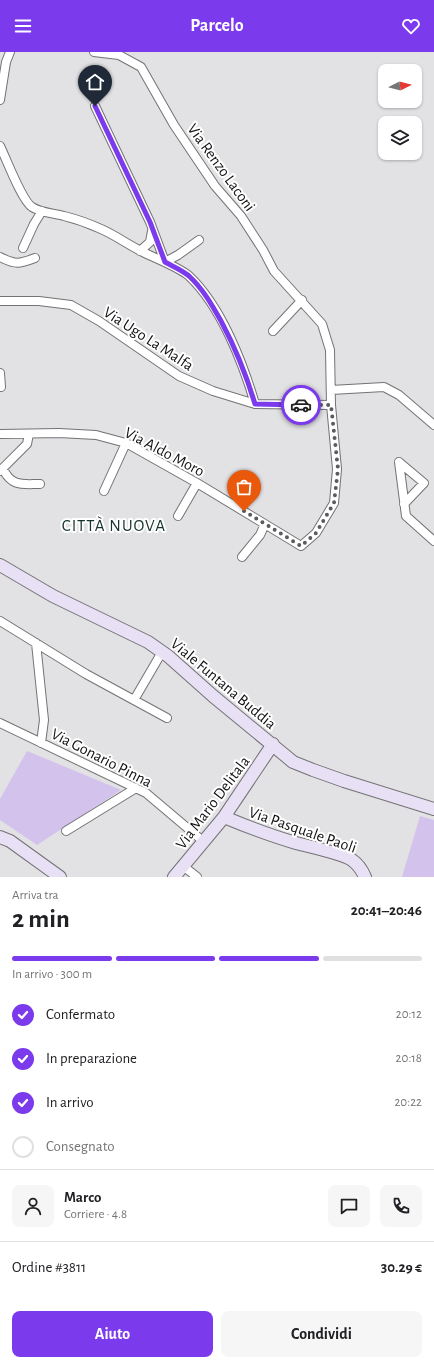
<!DOCTYPE html>
<html lang="it">
<meta charset="utf-8">
<style>
:root{--surface:#fff;--page:#f6f6f6;--text:#202124;--muted:#757577;--line:#e0e0e0;--accent:#7c3aed}
body{margin:0;font-family:"Alegreya Sans",sans-serif;background:var(--page);color:var(--text);height:100vh;display:flex;flex-direction:column;font-size:15px;white-space:nowrap}
*{box-sizing:border-box;margin:0}
p{font-size:13px;color:var(--muted)}
.icon{flex:none;width:22px;height:22px;fill:none;stroke:currentColor;stroke-width:2;stroke-linecap:round;stroke-linejoin:round}
.map{position:relative;height:825px;overflow:hidden}
.panel{display:flex;flex-direction:column;background:var(--surface);flex:1}
.panel>*{flex:none}
.needle{width:26px;rotate:84deg}
.fabs{position:absolute;left:378px;top:12px;display:grid;gap:8px}
.fabs a{display:grid;place-items:center;width:44px;height:44px;border-radius:8px;background:var(--surface);box-shadow:0 1px 3px #0004;font-size:20px}
.pin{position:absolute;display:grid;place-items:center;width:34px;height:34px;color:#fff;margin:-41px -17px;border-radius:50% 50% 50% 0;rotate:-45deg;box-shadow:0 0 4px #0007}
.pin .icon{rotate:45deg}
.courier{position:absolute;display:grid;place-items:center;width:40px;height:40px;margin:-20px;border:3px solid #7c3aed;border-radius:50%;background:#fff;color:#222;box-shadow:0 1px 5px #0007}
.overview em{font-style:normal;font-weight:700}
.overview div{display:flex;flex-direction:column-reverse}
.overview{display:flex;align-items:center;justify-content:space-between;height:68px;padding:0 12px}
h1{font-size:26px;font-weight:700;line-height:30px}
.bar{display:grid;grid-template-columns:repeat(4,1fr);gap:6px 4px;align-content:center;height:48px;padding:0 12px}
.bar i{height:5px;border-radius:3px;background:var(--line)}
.bar .active{background:var(--accent)}
.bar p{grid-column:span 4}
.line{display:flex;align-items:center;gap:10px;padding:0 12px;border-top:1px solid var(--line)}
.line div{flex:1}
.round{display:grid;place-items:center;flex:none;width:42px;height:42px;border-radius:8px;background:var(--page)}
ol{padding:0 12px;list-style:none}
li{display:flex;align-items:center;gap:12px;height:44px}
li p{margin-inline-start:auto}
li .icon{padding:4px;border-radius:50%;background:var(--accent);color:#fff;stroke-width:4}
li:last-child{color:var(--muted)}
li i{width:22px;height:22px;border:2px solid var(--line);border-radius:50%}
.action{display:flex;gap:8px;margin-top:auto;padding:8px 12px}
.action a{flex:1;height:46px;border-radius:8px;background:var(--accent);color:#fff;font-size:16px;font-weight:700;line-height:46px;text-align:center}
.action a+a{background:var(--page);color:var(--text)}
header{display:flex;justify-content:space-between;align-items:center;height:52px;padding:0 12px;background:var(--accent);color:#fff;font-size:18px;font-weight:700}
.map>svg:first-child{display:block}
.green{fill:#d3c2ec}
.lines{fill:none;stroke-linecap:round;stroke-linejoin:round}
.street-casing{stroke:#737275;stroke-width:10}
.secondary-casing{stroke:#737275;stroke-width:14}
.street{stroke:#fff;stroke-width:8}
.secondary{stroke:#e8e0f4;stroke-width:12}
.done{stroke:#5b5a5c;stroke-width:4;stroke-dasharray:0 7.2}
.route{stroke:#7c3aed;stroke-width:5}
.labels{text-anchor:middle;stroke-width:4;stroke-linejoin:round;paint-order:stroke}
.street-label{font-size:16px;fill:#121112;stroke:#fff}
.neighbourhood-label{font-size:17px;letter-spacing:1px;fill:#15342b;stroke:#fff}
</style>
<header><svg class="icon" aria-label="menu" viewBox="0 0 24 24"><path d="M4 6h16M4 12h16M4 18h16"/></svg>Parcelo<svg class="icon" aria-label="heart" viewBox="0 0 24 24"><path d="M12 20l-8-8c-3-5 5-10 8-4 3-6 11-1 8 4z"/></svg></header>
<div class="map">
<svg width="434" height="825" viewBox="0 0 434 825">
<rect width="100%" height="100%" fill="#e2e1e4"/>
<!-- green -->
<path class="green" d="M 27,699 L 121,738 L 37,793 L 0,768 L 0,747 Z
M 420,764 L 434,768 L 434,825 L 402,825 Z"/>
<g class="lines">
<!-- street casing -->
<g class="street-casing">
<path id="street" d="M 0,48 L 6,10 L 10,0
M 95,54 L 150,170 L 165,210 L 178,203 L 199,188
M 0,94 C 6,106 22,149 32,155 C 41,161 54,161 64,164 C 76,167 90,172 101,177 C 115,183 127,192 141,199 C 154,206 179,215 189,224 C 221,254 243,311 255,352
M 23,196 L 34,172 L 42,159
M 140,199 L 150,190 L 152,179
M 0,205 C 16,213 19,212 35,206
M 0,249 L 39,249 L 71,253 L 99,269 L 179,324 L 213,339 L 255,352 L 331,353
M 273,279 L 302,248
M 0,321 L 1,335
M 331,338 L 384,335 L 399,343 L 434,373
M 0,382 L 59,381 L 96,383 L 126,391 L 197,431 L 301,494 L 316,481 L 334,451 L 337,417 L 331,353 L 330,298 L 322,272 L 274,219 L 263,198 L 241,164 L 215,134 L 174,73 L 141,15 L 119,3 L 94,0
M 399,410 L 406,464 L 434,489
M 399,410 L 424,431 L 404,452
M 3,417 C 12,435 22,432 40,432
M 0,419 L 27,392 L 29,382
M 104,439 L 126,391
M 178,464 L 197,431
M 242,505 L 260,483 L 265,472
M 0,569 L 86,622 L 167,666
M 36,591 L 44,668 L 41,691
M 134,648 L 162,600
M 0,671 L 146,741 L 204,790
M 66,779 L 136,736
M 183,814 L 197,825"/>
</g>
<!-- secondary casing -->
<g class="secondary-casing">
<path id="secondary" d="M 0,513 L 53,544 L 148,590 L 168,604 L 213,644 L 293,710 L 313,718 L 344,729 L 434,757
M 224,765 C 248,775 272,784 296,791 C 311,795 341,801 352,808 C 359,813 362,818 365,825
M 0,785 L 10,789 L 60,825
M 174,825 L 224,765 L 273,692"/>
</g>
<!-- street -->
<use href="#street" class="street"/>
<!-- secondary -->
<use href="#secondary" class="secondary"/>
</g>
<g class="lines">
<!-- done -->
<path class="done" d="M 244,459 L 301,494 L 316,481 L 334,451 L 338,417 L 331,353 L 301,353"/>
<!-- route -->
<path class="route" d="M 95,54 L 150,170 L 165,210 C 172,214 182,218 189,224 C 203,237 212,253 221,269 C 236,297 246,322 255,352 L 301,353"/>
</g>
<g class="labels">
<!-- street labels -->
<g class="street-label">
<text transform="translate(222 115) rotate(54)" y="6">Via Renzo Laconi</text>
<text transform="translate(149 286) rotate(33)" y="6">Via Ugo La Malfa</text>
<text transform="translate(165 399) rotate(28)" y="6">Via Aldo Moro</text>
<text transform="translate(224 631) rotate(40)" y="6">Viale Funtana Buddia</text>
<text transform="translate(102 705) rotate(27)" y="6">Via Gonario Pinna</text>
<text transform="translate(212 750) rotate(-53)" y="6">Via Mario Delitala</text>
<text transform="translate(303 777) rotate(19)" y="6">Via Pasquale Paoli</text>
</g>
<!-- neighbourhood labels -->
<g class="neighbourhood-label">
<text x="114" y="479">CITTÀ NUOVA</text>
</g>
</g>
</svg>
<div class="fabs">
<a><svg class="needle" viewBox="-14 -14 28 28"><path d="M0-13l5 13h-10z" fill="#e53935"/><path d="M0 13l5-13h-10z" fill="#757577"/></svg></a>
<a><svg class="icon" aria-label="layers" viewBox="0 0 24 24"><path d="M12 4l9 5-9 5-9-5zM3 14l9 5 9-5"/></svg></a>
</div>
<div class="pin" style="left:244px;top:459px;background:#ea580c"><svg class="icon" aria-label="bag" viewBox="0 0 24 24"><path d="M5 8h14l-1 12H6zM9 8a3 3 0 0 1 6 0"/></svg></div>
<div class="pin" style="left:95px;top:54px;background:#1f2937"><svg class="icon" aria-label="home" viewBox="0 0 24 24"><path d="M3 11l9-7 9 7M6 9v11h12V9"/></svg></div>
<div class="courier" style="left:301px;top:353px"><svg class="icon" aria-label="car" viewBox="0 0 24 24"><path d="M5 17H2v-5l4-1 3-4h7l3 4 3 1v5h-3M9 17h6M6 11h13"/><circle cx="7" cy="17" r="2"/><circle cx="17" cy="17" r="2"/></svg></div>
</div>
<section class="panel">
<div class="overview"><div><h1>2 min</h1><p>Arriva tra</p></div><em>20:41–20:46</em></div>
<div class="bar"><i class="active"></i><i class="active"></i><i class="active"></i><i></i><p>In arrivo · 300 m</p></div>
<ol>
<li><svg class="icon" aria-label="check" viewBox="0 0 24 24"><path d="M5 12l5 5 9-10"/></svg>Confermato<p>20:12</p></li>
<li><svg class="icon" aria-label="check" viewBox="0 0 24 24"><path d="M5 12l5 5 9-10"/></svg>In preparazione<p>20:18</p></li>
<li><svg class="icon" aria-label="check" viewBox="0 0 24 24"><path d="M5 12l5 5 9-10"/></svg>In arrivo<p>20:22</p></li>
<li><i></i>Consegnato</li>
</ol>
<div class="line" style="height:72px"><a class="round"><svg class="icon" aria-label="person" viewBox="0 0 24 24"><circle cx="12" cy="8" r="4"/><path d="M4 21q1-7 8-7t8 7"/></svg></a><div><b>Marco</b><p>Corriere · 4.8</p></div><a class="round"><svg class="icon" aria-label="chat" viewBox="0 0 24 24"><path d="M4 5h16v11H9l-5 4z"/></svg></a><a class="round"><svg class="icon" aria-label="phone" viewBox="0 0 24 24"><path d="M5 4h4l2 5-3 2q2 4 5 5l2-3 5 2v4C11 20 4 13 5 4z"/></svg></a></div>
<div class="line" style="height:52px"><div>Ordine #3811</div><b>30.29 €</b></div>
<div class="action"><a>Aiuto</a><a>Condividi</a></div>
</section>
